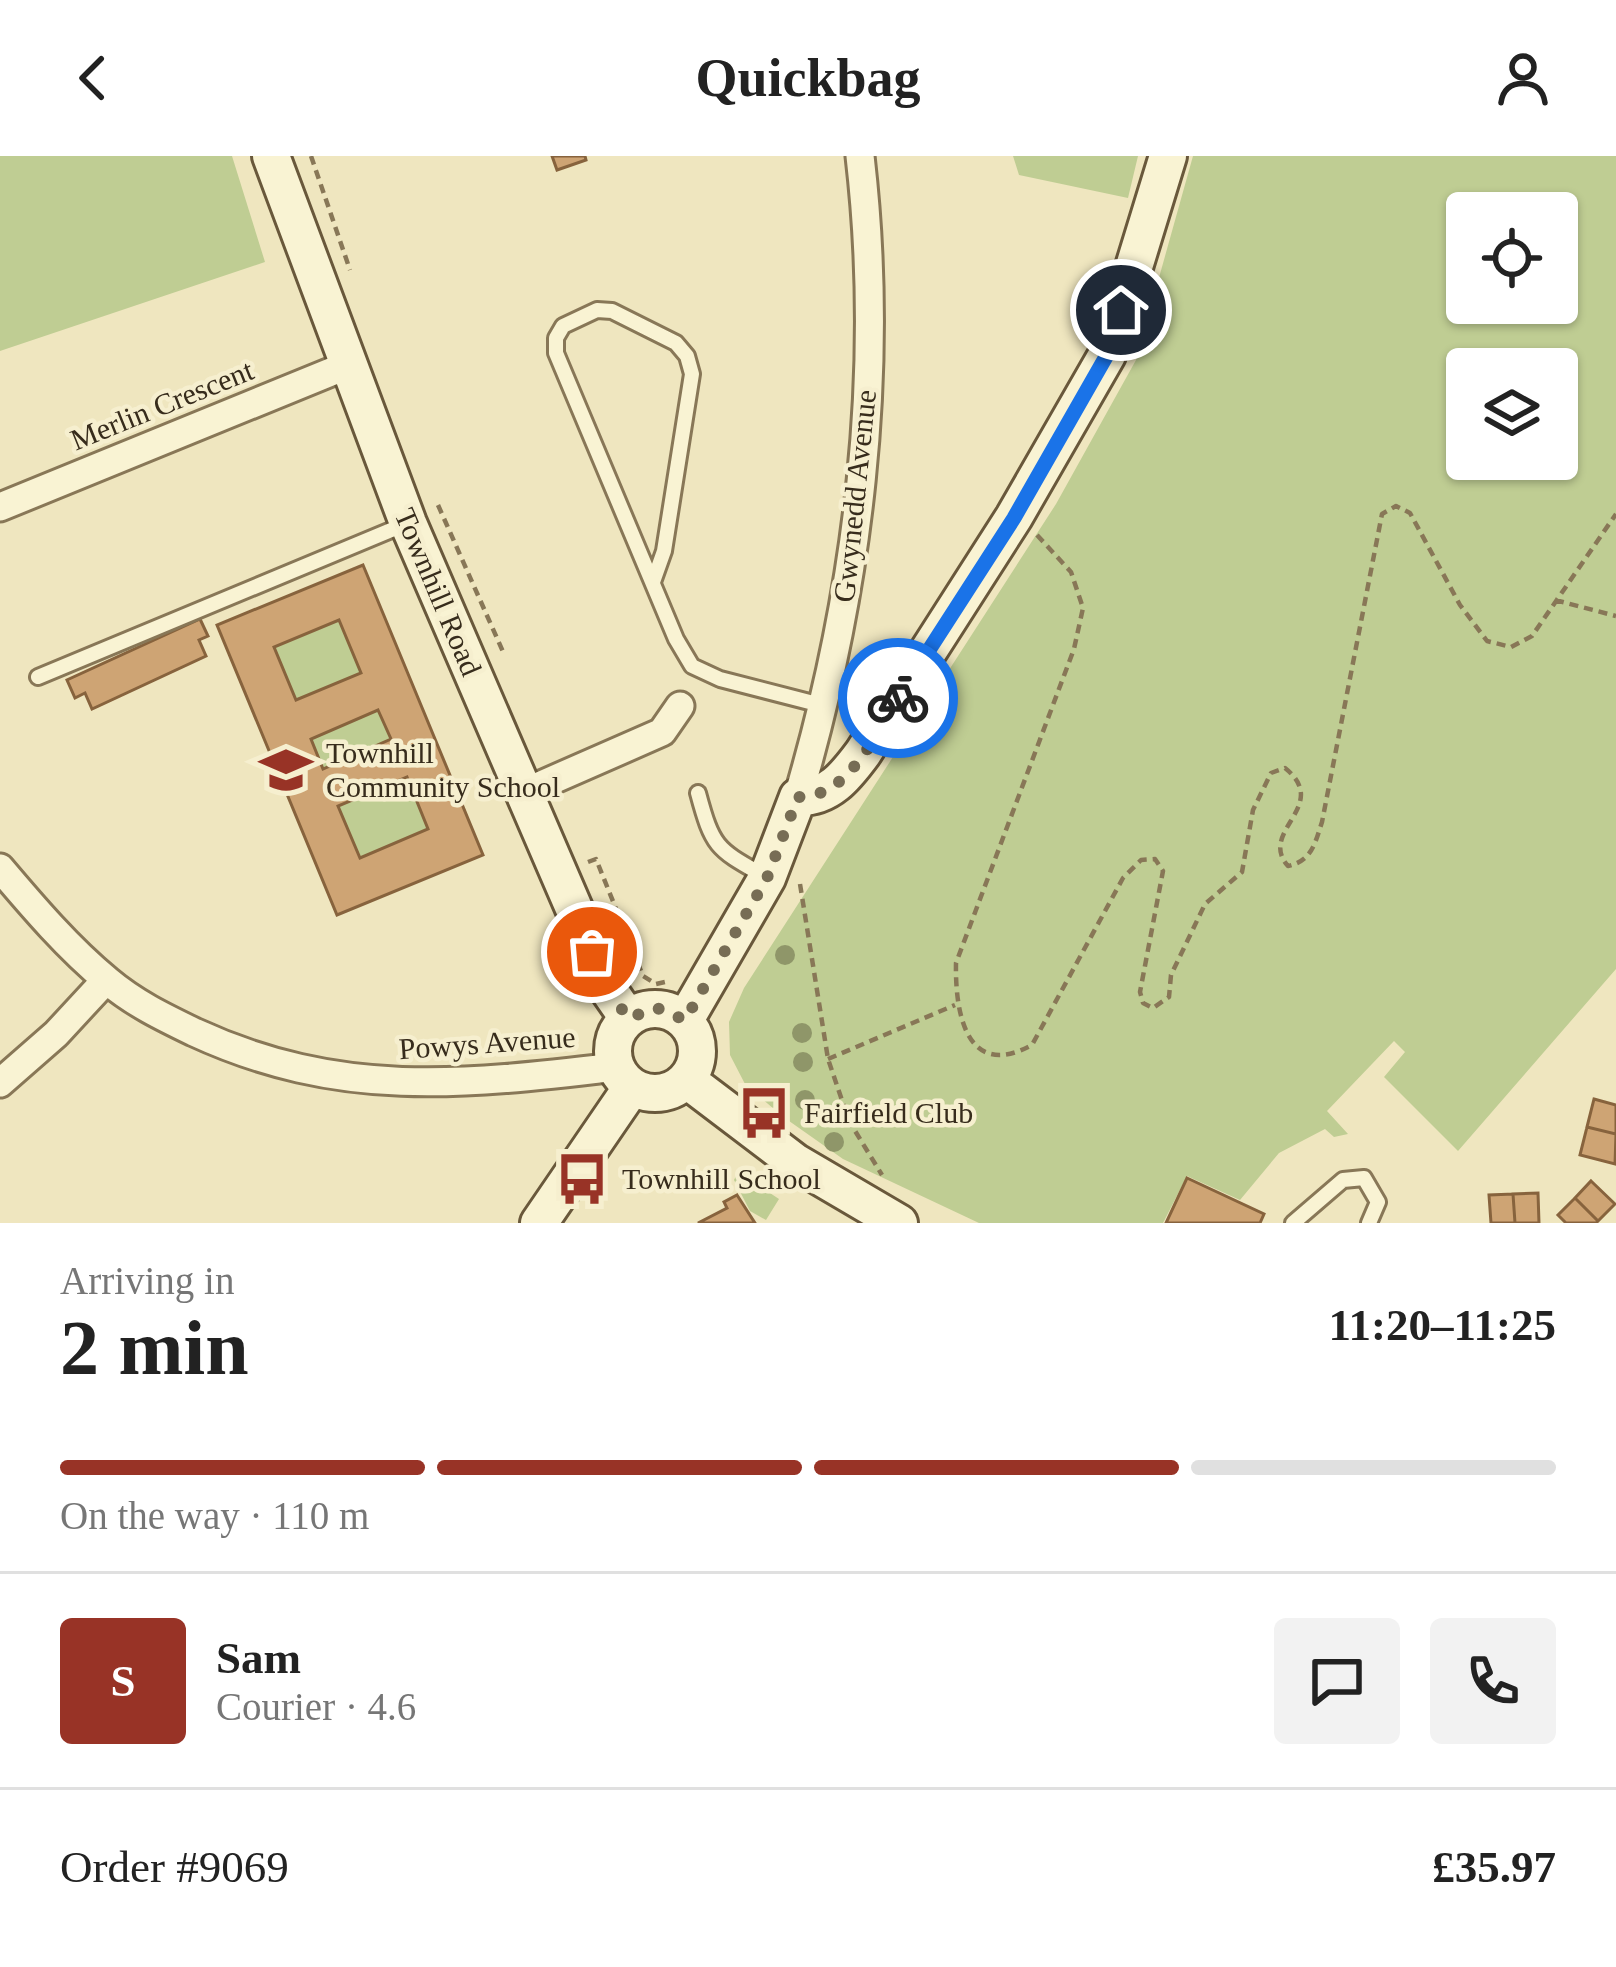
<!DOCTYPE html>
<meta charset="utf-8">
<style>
:root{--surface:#fff;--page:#f2f2f2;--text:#222;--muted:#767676;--line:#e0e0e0;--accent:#983326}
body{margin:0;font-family:Georgia,serif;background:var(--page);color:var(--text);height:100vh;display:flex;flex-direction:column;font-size:45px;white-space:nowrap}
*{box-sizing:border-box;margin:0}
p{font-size:39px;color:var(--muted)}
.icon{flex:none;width:66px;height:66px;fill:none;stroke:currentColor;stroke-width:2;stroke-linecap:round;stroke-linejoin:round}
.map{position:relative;height:1067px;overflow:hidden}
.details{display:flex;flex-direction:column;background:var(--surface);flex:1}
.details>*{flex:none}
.tools{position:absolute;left:1446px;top:36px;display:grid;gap:24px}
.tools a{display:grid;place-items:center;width:132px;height:132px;border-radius:12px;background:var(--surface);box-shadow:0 3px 9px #0004;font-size:60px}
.pin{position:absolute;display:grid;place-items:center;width:102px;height:102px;color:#fff;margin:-51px;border:6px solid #fff;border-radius:50%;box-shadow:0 3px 12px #0007}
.courier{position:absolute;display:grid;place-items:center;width:120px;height:120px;margin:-60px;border:9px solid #1a73e8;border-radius:50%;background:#fff;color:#222;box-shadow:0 3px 15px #0007}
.overview em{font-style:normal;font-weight:700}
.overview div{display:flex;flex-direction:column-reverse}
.overview{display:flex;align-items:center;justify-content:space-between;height:204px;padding:0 60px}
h1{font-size:78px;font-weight:700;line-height:90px}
.bar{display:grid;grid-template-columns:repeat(4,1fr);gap:18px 12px;align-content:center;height:144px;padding:0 60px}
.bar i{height:15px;border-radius:9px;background:var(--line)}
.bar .selected{background:var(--accent)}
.bar p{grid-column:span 4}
.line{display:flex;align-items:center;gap:30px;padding:0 60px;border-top:3px solid var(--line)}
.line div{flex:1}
.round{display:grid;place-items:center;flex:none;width:126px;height:126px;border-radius:12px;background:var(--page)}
header{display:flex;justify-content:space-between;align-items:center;height:156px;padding:0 60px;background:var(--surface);font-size:54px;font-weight:700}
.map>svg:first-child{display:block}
.green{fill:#bfcd93;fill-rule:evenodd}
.building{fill:#cea474;stroke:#87633d;stroke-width:3;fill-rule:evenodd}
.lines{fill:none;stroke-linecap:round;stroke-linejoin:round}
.lane-casing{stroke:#887757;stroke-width:20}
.street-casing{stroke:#887757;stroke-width:33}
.secondary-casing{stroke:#69583b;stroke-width:42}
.path{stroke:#887757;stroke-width:4.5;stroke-dasharray:9 6;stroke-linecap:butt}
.lane{stroke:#f9f3d3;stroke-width:14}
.street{stroke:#f9f3d3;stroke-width:27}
.secondary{stroke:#f9f3d3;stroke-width:36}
.tree{fill:#8f9669}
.done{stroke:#776d55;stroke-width:12;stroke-dasharray:0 21.6}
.route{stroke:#1a73e8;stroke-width:15}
.labels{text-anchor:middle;stroke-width:9;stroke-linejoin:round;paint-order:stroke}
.street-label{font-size:30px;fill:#372c1c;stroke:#f6efcf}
.poi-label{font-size:30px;fill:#372c1c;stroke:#f6efcf;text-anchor:start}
</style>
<header><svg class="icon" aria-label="back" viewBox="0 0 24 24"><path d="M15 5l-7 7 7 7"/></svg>Quickbag<svg class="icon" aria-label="person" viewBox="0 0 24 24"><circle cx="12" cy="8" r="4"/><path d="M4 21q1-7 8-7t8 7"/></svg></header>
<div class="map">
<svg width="1616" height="1067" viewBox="0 0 1616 1067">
<rect width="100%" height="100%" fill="#efe6bf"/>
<!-- green -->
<path class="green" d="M 0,0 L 232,0 L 265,106 L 0,195 Z
M 1013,0 L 1138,0 L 1128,42 L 1019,19 Z
M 1193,0 L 1616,0 L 1616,813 L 1458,995 L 1384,921 L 1405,896 L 1394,885 L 1327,955 L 1348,978 L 1334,981 L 1325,973 L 1279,997 L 1240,1044 L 1187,1020 L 1163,1067 L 979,1067 L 843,1003 L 782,960 L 745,928 L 730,899 L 729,866 L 744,832 L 1056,348 L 1136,204 ZM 1467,57 L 1557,57 L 1557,147 L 1467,147 ZM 1467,213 L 1557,213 L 1557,303 L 1467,303 Z
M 339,464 L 361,517 L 296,544 L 274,491 Z
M 378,554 L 391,583 L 323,613 L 311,583 Z
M 407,621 L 428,673 L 360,702 L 338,650 Z
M 738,1016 L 779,1043 L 766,1064 L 750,1055 L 734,1024 Z"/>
<!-- building -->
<path class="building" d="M 552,0 L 585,0 L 586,4 L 557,14 Z
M 363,409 L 483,699 L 337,759 L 217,469 ZM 339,464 L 361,517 L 296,544 L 274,491 ZM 378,554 L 391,583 L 323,613 L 311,583 ZM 407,621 L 428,673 L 360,702 L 338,650 Z
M 200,463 L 208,480 L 199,484 L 206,500 L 92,553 L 85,537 L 75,542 L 67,524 Z
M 1594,943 L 1616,949 L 1616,978 L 1587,971 Z
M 1587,971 L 1616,978 L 1615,1008 L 1580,999 Z
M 1187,1022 L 1264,1058 L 1260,1067 L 1166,1067 Z
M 1591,1025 L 1615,1048 L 1598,1065 L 1575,1042 Z
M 1538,1037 L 1539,1067 L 1515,1067 L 1513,1038 Z
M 1513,1038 L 1515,1067 L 1491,1067 L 1489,1039 Z
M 737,1039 L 755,1067 L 698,1067 L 727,1052 L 724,1046 Z
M 1575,1042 L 1598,1065 L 1596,1067 L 1566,1067 L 1558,1059 Z"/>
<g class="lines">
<!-- lane casing -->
<g class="lane-casing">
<path id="lane" d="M 653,426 L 664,395 L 692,218 L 687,200 L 676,187 L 612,155 L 597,154 L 563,170 L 556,182 L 556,197 L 676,483 L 692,510 L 720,523 L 825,550
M 38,521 L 408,367
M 698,637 C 713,693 717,693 766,721
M 1293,1067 L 1343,1024 L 1364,1022 L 1378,1046 L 1369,1067"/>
</g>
<!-- street casing -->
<g class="street-casing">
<path id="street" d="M 0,351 L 348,209
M 523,637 L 662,576 L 680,550
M 798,641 C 859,434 885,215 860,0
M 0,712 C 33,751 68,792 108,825 C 134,847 163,861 194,876 C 339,943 462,929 616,911
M 0,927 L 56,878 L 106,824"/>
</g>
<!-- secondary casing -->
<g class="secondary-casing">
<path id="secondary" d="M 271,0 L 408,367 L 610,836 L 628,862
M613 895a42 42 0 1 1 84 0a42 42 0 1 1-84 0Z
M 685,864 L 767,722 L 798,641 C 829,642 846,620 863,597 L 1014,361 L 1107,199 L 1168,0
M 687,924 L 795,1006 L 899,1067
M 539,1067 L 632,931"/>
</g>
<!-- path -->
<path class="path" d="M 311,0 L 350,114
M 438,349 L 504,498
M 1037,379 L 1071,416 L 1083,452 L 1074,493 L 956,807 C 955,856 966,925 1032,889 L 1123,722 L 1141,704 L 1155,703 L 1163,715 L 1140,836 L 1143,847 L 1153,852 L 1169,841 L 1171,819 L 1205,748 L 1242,716 L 1253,654 L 1271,617 L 1285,612 C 1332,650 1257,675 1288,710 C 1312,705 1315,687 1322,666 L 1382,358 L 1396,350 L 1410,357 L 1460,449 L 1487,485 L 1511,491 L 1532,480 L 1616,358
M 1555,444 L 1616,460
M 588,706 L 596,703 L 643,820 L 656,828 L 669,825
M 800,728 L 828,903 L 849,965 L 882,1019
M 828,903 L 955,849"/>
<!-- lane -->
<use href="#lane" class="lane"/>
<!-- street -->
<use href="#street" class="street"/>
<!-- secondary -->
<use href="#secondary" class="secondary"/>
</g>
<!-- trees -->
<g class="tree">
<circle cx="785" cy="799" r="10"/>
<circle cx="802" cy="877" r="10"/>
<circle cx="803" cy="906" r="10"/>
<circle cx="805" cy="944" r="10"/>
<circle cx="834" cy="986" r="10"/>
</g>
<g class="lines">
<!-- done -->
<path class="done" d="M 592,796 L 610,836 L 628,862 L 657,852 L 685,864 L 767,722 L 798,641 C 848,642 875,579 898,542"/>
<!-- route -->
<path class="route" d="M 898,542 L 1014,362 L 1107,199 L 1121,154"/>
</g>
<!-- icons -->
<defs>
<g id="school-bare" transform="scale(4.14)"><path d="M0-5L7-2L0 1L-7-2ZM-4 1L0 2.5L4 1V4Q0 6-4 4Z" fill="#983326" stroke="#f6efcf" stroke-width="2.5" paint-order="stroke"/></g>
<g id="bus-bare" transform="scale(4.14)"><path d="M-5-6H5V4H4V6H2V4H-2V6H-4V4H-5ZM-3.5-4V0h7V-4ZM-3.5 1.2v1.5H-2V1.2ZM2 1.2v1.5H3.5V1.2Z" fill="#983326" stroke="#f6efcf" stroke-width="2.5" paint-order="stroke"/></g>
</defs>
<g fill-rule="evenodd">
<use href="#school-bare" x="286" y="614"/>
<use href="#bus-bare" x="764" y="957"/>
<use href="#bus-bare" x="582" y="1023"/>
</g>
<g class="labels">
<!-- street labels -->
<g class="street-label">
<text transform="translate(162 249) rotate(-22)" y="10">Merlin Crescent</text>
<text transform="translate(855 340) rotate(-84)" y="10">Gwynedd Avenue</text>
<text transform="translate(438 436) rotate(67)" y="10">Townhill Road</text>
<text transform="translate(487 887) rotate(-4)" y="10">Powys Avenue</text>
</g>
<!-- poi labels -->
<g class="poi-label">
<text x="326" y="607">Townhill<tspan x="326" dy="34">Community School</tspan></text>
<text x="804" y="967">Fairfield Club</text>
<text x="622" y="1033">Townhill School</text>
</g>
</g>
</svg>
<div class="tools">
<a><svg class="icon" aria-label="locate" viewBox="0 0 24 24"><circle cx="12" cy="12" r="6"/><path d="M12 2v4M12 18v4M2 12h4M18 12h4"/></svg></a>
<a><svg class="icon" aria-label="layers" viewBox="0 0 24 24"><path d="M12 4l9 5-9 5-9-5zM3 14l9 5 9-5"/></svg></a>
</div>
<div class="pin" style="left:592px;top:796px;background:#ea580c"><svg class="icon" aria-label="bag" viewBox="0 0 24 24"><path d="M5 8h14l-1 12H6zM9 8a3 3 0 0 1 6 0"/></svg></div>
<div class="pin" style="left:1121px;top:154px;background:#1f2937"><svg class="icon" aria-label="home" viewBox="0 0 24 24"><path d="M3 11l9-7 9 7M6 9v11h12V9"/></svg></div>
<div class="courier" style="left:898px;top:542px"><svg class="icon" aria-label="bike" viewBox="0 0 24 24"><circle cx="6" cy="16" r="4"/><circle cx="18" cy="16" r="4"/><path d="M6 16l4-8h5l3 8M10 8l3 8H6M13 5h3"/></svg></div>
</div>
<section class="details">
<div class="overview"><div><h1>2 min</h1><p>Arriving in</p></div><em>11:20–11:25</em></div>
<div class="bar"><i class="selected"></i><i class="selected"></i><i class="selected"></i><i></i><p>On the way · 110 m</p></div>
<div class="line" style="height:216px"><b class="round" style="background:var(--accent);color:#fff">S</b><div><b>Sam</b><p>Courier · 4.6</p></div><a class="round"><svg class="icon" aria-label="chat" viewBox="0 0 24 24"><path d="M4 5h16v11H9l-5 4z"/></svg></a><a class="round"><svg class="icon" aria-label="phone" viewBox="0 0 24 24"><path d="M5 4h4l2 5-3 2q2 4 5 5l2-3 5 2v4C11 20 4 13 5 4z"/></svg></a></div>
<div class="line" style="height:156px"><div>Order #9069</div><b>£35.97</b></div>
</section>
